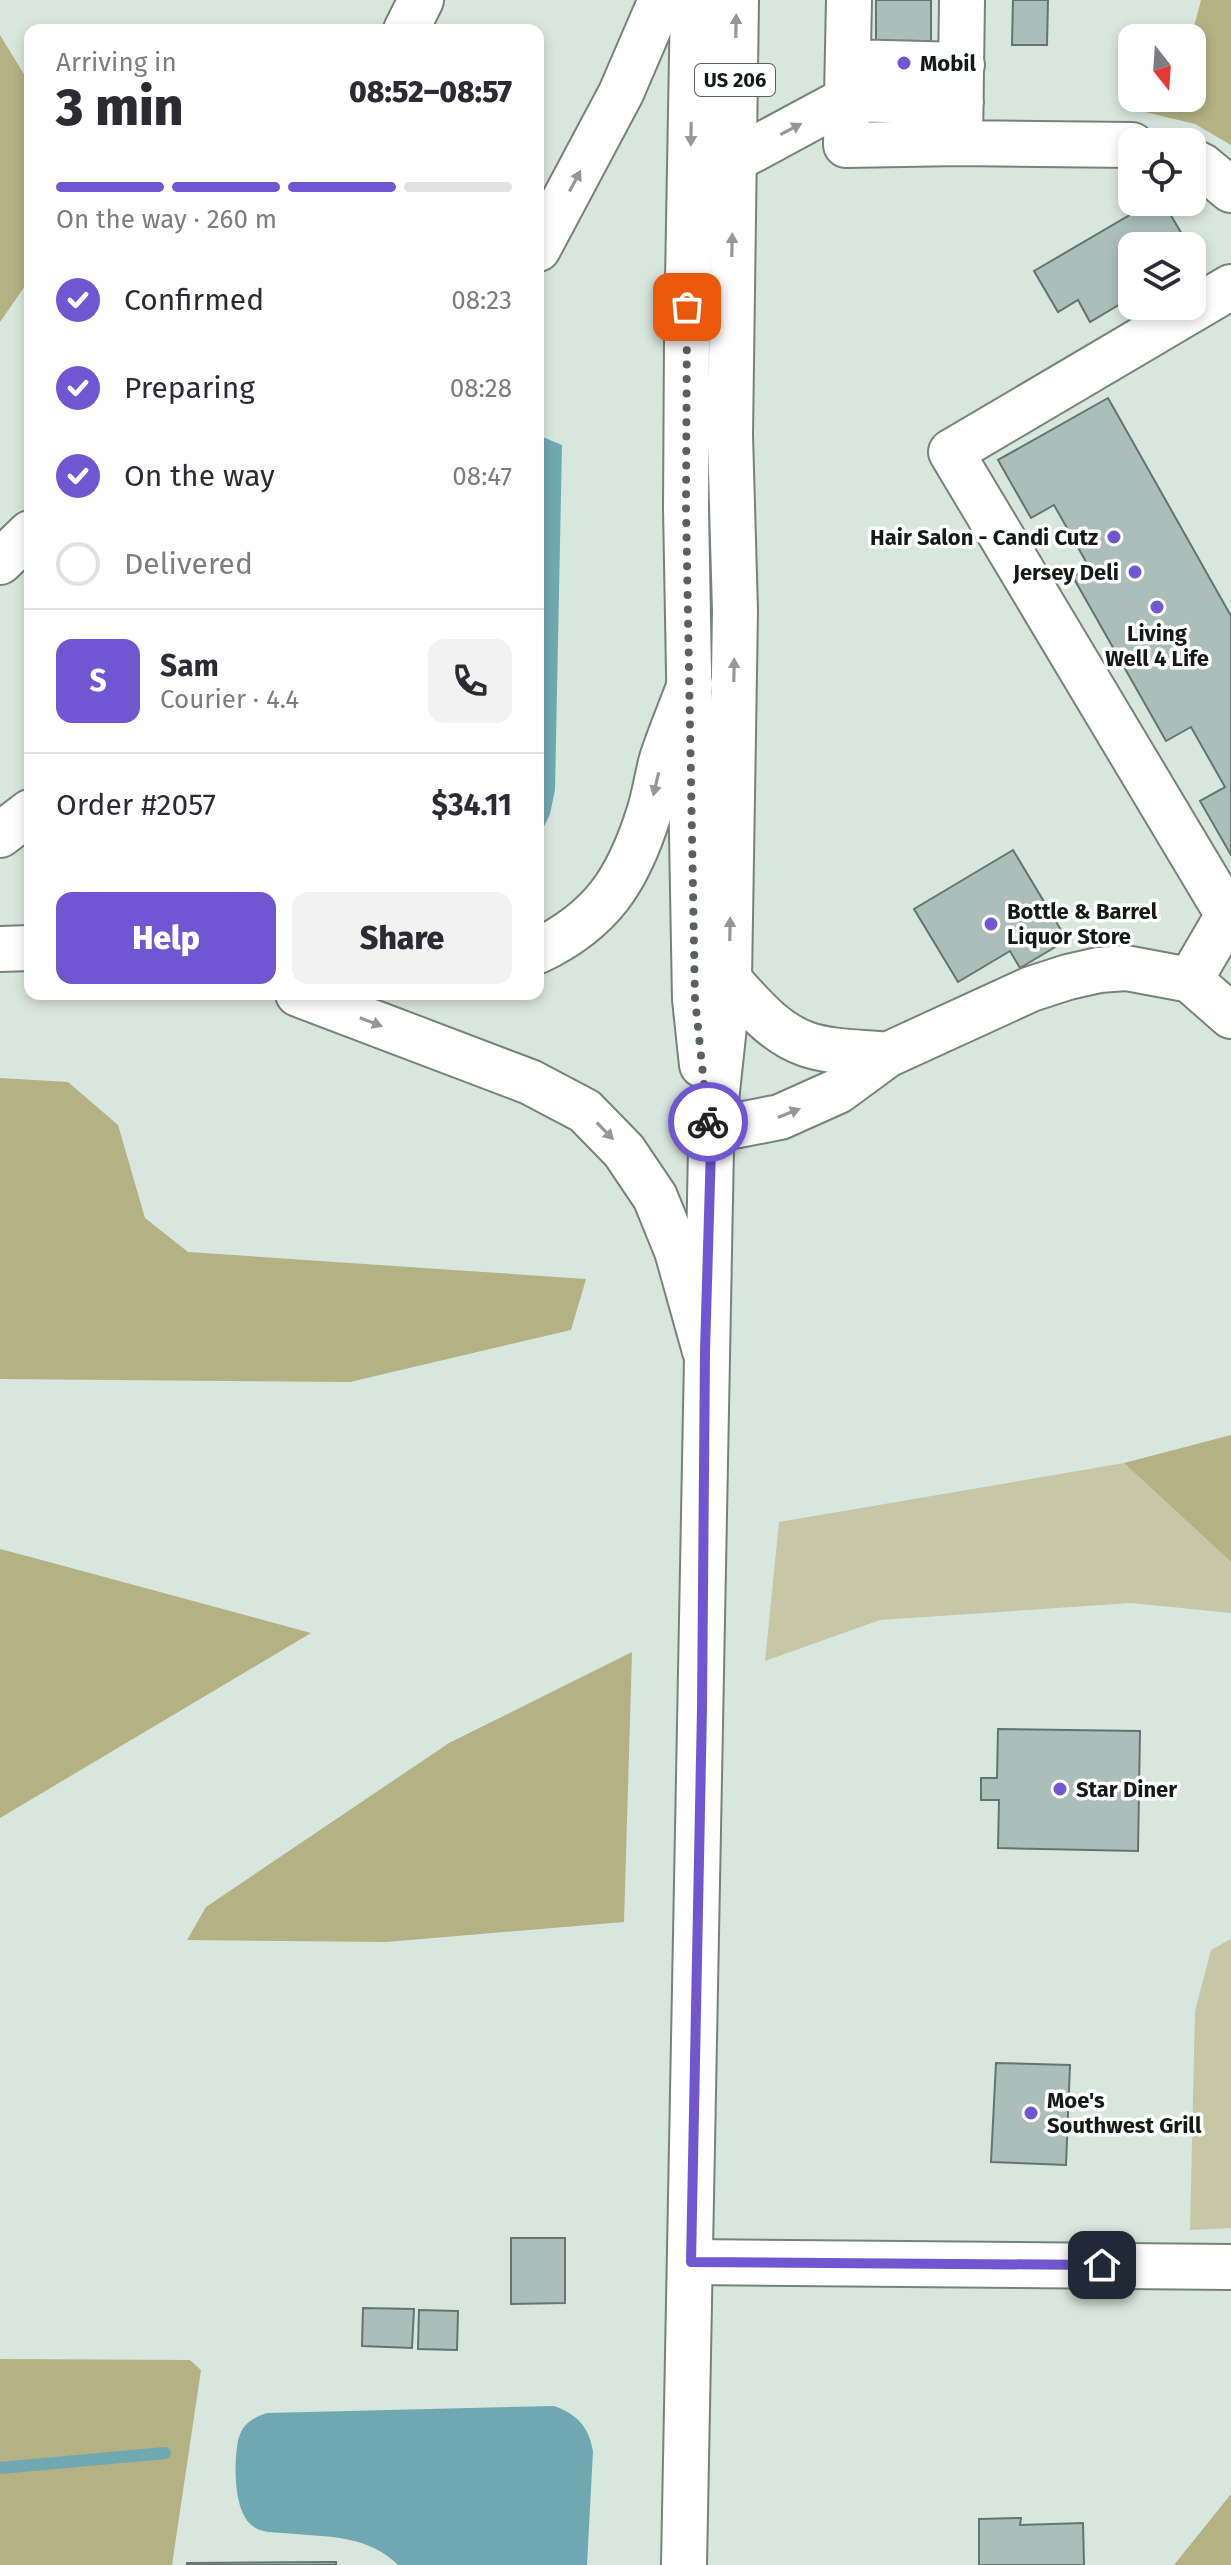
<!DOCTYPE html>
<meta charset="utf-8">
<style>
:root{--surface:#fff;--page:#f2f2f3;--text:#2b2b33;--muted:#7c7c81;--line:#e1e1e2;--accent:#7057d1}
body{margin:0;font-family:"Fira Sans",sans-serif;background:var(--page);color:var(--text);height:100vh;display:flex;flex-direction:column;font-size:30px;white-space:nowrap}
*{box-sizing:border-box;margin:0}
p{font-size:26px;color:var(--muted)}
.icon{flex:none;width:44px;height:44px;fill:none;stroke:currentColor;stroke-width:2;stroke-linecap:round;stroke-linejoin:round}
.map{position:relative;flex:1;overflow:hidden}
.side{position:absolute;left:24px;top:24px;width:520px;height:976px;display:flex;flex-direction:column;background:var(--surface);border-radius:16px;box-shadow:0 4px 12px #0003}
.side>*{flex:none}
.needle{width:52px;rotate:163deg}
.tools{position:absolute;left:1118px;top:24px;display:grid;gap:16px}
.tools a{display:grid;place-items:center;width:88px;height:88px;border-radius:16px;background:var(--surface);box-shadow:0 4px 12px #0003;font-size:40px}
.pin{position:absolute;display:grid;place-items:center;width:68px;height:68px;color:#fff;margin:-34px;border-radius:16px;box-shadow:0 4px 12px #0006}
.courier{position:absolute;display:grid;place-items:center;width:80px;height:80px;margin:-40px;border:6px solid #7057d1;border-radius:50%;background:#fff;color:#222;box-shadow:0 2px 10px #0007}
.summary em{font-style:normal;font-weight:800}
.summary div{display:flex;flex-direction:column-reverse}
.summary{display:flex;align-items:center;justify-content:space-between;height:136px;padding:0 32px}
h1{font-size:52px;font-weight:800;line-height:60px}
.bar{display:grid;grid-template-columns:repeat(4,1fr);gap:12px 8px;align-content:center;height:96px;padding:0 32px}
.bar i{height:10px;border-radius:6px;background:var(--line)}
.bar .selected{background:var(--accent)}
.bar p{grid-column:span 4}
.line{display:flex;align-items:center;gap:20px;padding:0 32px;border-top:2px solid var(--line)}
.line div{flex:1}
.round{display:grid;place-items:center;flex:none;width:84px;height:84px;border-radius:16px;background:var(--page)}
ol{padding:0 32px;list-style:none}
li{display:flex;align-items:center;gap:24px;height:88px}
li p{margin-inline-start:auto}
li .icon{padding:8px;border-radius:50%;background:var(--accent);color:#fff;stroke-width:4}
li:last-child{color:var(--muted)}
li i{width:44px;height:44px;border:4px solid var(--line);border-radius:50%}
.cta{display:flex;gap:16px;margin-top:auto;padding:16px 32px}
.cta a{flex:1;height:92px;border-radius:16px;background:var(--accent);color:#fff;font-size:32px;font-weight:800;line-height:92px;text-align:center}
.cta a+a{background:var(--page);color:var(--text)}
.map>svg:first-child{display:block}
.green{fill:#c7c6a7}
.forest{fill:#b4b184}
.water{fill:#70a8b2}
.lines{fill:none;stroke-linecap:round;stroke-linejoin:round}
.stream{stroke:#70a8b2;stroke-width:12}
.building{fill:#abbeba;stroke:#637471;stroke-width:2}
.minor-casing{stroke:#75837a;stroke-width:48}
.major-casing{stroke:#75837a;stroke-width:48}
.highway-casing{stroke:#75837a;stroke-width:48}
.minor{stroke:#fff;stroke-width:44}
.major{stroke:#fff;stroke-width:44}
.highway{stroke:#fff;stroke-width:44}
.oneway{fill:#959896}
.done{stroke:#59625c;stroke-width:8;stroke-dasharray:0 14.4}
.route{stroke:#7057d1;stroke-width:10}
.poi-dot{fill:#7057d1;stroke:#fff;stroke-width:3}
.labels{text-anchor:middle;stroke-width:7;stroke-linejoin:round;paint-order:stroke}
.shield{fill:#fff;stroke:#5a5f5c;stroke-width:2}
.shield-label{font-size:20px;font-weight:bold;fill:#141a16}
.poi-label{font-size:22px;font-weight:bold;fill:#141a16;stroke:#fff;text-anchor:start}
</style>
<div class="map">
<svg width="1231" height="2565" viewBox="0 0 1231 2565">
<rect width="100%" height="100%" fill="#d8e7dd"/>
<!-- green -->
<path class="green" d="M 1124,1463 L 1231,1562 L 1231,1613 L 1131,1603 L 880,1620 L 765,1661 L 779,1522 Z
M 1231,1939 L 1231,2228 L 1190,2230 L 1195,2011 L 1211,1950 Z"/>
<!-- forest -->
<path class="forest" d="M 1201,0 L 1231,0 L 1231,145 L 1195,124 L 1124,107 L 1138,98 L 1192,98 L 1191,38 Z
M 0,35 L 30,84 L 30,279 L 0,322 Z
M 0,1078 L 68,1082 L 118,1125 L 145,1218 L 188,1252 L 586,1279 L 571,1330 L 350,1382 L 0,1379 Z
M 1231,1435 L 1231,1562 L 1124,1463 Z
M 0,1549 L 38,1559 L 311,1633 L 0,1818 Z
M 632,1652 L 624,1922 L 386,1942 L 187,1940 L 206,1907 L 449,1743 Z
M 0,2359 L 190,2360 L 201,2370 L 172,2565 L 0,2565 Z
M 1231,2494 L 1231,2565 L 1174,2565 Z"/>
<!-- water -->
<path class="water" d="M 538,435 L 562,445 L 555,790 L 550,814 L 538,839 Z
M 554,2406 C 577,2414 589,2427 593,2451 L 587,2565 L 398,2565 C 367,2534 324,2537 283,2533 C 274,2532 262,2533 254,2527 C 234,2515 234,2468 237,2447 C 239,2427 249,2419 267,2413 Z"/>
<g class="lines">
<!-- stream -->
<path class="stream" d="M 0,2468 L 165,2453"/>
</g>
<!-- building -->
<path class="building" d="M 876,0 L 931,0 L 931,126 L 876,126 Z
M 1013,0 L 1048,0 L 1047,45 L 1012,45 Z
M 1152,202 L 1163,202 L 1189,246 L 1132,246 L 1132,297 L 1090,322 L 1078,300 L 1058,312 L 1034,271 Z
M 1108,398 L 1231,616 L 1231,855 L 1200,801 L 1225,787 L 1191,727 L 1166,741 L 1073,577 L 1089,567 L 1054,505 L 1031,518 L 998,460 Z
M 1013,850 L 1067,940 L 1020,968 L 1010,951 L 958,982 L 914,909 Z
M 998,1729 L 1140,1731 L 1138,1851 L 998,1848 L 999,1800 L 981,1800 L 981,1778 L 997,1778 Z
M 996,2063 L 1070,2065 L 1066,2165 L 991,2162 Z
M 511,2238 L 565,2238 L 565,2303 L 511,2304 Z
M 363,2308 L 414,2309 L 412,2348 L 362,2346 Z
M 419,2310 L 458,2311 L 457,2350 L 418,2349 Z
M 1021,2518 L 1020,2525 L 1083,2523 L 1084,2565 L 979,2565 L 979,2519 Z
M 336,2562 L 336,2565 L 187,2565 L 187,2563 Z"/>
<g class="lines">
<!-- minor casing -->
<g class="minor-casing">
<path id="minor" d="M 849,0 L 846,145 L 960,143 L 962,0
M 848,62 L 962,65
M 960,143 L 1132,145
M 734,160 L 847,99 L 961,102
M 1192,161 L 1202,166 L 1231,190
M 729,980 C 751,1004 774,1033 806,1044 C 832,1053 861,1052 887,1055
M 1190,980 L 1231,1016
M 713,1130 L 780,1117 L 838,1091 L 887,1055 L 1031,989 L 1068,977 L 1099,970 L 1126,968 L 1190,980 L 1228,915 L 951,452 L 1231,287
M 691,2262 L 1231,2267"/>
</g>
<!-- major casing -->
<g class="major-casing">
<path id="major" d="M 693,0 L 687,337 L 686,508 L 695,999 L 702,1065
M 684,2565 L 711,1147 L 729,980 L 735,611 L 730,435 L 736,0"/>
</g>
<!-- highway casing -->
<g class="highway-casing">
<path id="highway" d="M 406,30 L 421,0
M 538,249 L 621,93 L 661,0
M 0,562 L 30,533
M 0,835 L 30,812
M 0,949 L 30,948
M 538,951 C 602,920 628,880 649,813 C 655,795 657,776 662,759 C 670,734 681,709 690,684
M 298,994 L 530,1082 L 585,1111 L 624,1151 L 655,1197 L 677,1251 L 705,1351"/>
</g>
<!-- minor -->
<use href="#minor" class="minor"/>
<!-- major -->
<use href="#major" class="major"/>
<!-- highway -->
<use href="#highway" class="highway"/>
</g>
<!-- one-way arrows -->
<defs><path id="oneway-solid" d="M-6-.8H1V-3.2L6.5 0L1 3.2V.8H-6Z" transform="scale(2)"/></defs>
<g class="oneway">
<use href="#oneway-solid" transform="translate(736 26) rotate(-89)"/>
<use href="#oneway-solid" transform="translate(791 129) rotate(-28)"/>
<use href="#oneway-solid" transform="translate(691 134) rotate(91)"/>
<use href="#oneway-solid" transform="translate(575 181) rotate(-62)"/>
<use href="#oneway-solid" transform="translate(732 245) rotate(-89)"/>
<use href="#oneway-solid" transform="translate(734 670) rotate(-89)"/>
<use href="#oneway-solid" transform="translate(656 784) rotate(103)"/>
<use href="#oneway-solid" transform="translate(730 929) rotate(-89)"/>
<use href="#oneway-solid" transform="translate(371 1022) rotate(21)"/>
<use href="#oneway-solid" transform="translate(789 1113) rotate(-22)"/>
<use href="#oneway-solid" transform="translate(605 1131) rotate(46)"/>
</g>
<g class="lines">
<!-- done -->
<path class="done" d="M 687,307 L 686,508 L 695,999 L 708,1122"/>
<!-- route -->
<path class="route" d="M 708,1122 L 711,1147 L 705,1351 L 702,1708 L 691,2262 L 1102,2265"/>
</g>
<!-- markers -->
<g class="poi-dot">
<circle cx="904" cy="63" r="8"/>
<circle cx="1114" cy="537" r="8"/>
<circle cx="1135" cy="572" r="8"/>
<circle cx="1157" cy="607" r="8"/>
<circle cx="991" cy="924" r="8"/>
<circle cx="1060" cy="1789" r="8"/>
<circle cx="1031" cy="2113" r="8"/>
</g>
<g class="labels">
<!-- shield labels -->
<rect class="shield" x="695" y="64" width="80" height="32" rx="6"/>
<g class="shield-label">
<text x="735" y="87">US 206</text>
</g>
<!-- poi labels -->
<g class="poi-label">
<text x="920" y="71">Mobil</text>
<text x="1098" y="545" text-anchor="end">Hair Salon - Candi Cutz</text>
<text x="1119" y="580" text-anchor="end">Jersey Deli</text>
<text x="1157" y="641" text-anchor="middle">Living<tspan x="1157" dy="25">Well 4 Life</tspan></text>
<text x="1007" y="919">Bottle &amp; Barrel<tspan x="1007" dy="25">Liquor Store</tspan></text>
<text x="1076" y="1797">Star Diner</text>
<text x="1047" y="2108">Moe's<tspan x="1047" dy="25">Southwest Grill</tspan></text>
</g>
</g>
</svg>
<div class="tools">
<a><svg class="needle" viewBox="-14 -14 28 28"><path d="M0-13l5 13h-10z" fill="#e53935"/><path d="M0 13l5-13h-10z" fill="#7c7c81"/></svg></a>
<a><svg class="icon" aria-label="locate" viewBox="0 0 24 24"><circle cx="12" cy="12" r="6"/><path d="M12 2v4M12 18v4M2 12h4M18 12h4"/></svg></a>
<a><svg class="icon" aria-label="layers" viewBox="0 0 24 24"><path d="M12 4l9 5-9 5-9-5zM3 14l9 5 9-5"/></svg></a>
</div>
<div class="pin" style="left:687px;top:307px;background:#ea580c"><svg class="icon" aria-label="bag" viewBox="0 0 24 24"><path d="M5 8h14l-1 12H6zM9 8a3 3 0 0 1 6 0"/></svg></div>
<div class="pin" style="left:1102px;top:2265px;background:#1f2937"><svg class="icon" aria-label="home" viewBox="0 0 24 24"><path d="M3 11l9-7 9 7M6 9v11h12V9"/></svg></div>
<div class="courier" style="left:708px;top:1122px"><svg class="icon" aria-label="bike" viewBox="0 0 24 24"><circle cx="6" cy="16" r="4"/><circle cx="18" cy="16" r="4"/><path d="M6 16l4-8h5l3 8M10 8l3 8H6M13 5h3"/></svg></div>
<section class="side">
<div class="summary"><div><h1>3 min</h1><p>Arriving in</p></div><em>08:52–08:57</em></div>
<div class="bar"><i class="selected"></i><i class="selected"></i><i class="selected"></i><i></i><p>On the way · 260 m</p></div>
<ol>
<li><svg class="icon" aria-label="check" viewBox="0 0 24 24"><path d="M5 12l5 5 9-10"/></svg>Confirmed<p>08:23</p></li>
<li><svg class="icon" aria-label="check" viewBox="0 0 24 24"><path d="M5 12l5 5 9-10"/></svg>Preparing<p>08:28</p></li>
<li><svg class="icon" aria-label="check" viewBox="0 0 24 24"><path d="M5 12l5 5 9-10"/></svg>On the way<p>08:47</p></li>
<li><i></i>Delivered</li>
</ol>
<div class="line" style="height:144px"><b class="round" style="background:var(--accent);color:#fff">S</b><div><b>Sam</b><p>Courier · 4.4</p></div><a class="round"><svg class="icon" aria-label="phone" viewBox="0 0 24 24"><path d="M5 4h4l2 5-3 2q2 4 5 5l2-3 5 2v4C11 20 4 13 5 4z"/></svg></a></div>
<div class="line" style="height:104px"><div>Order #2057</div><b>$34.11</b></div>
<div class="cta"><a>Help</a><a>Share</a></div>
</section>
</div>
